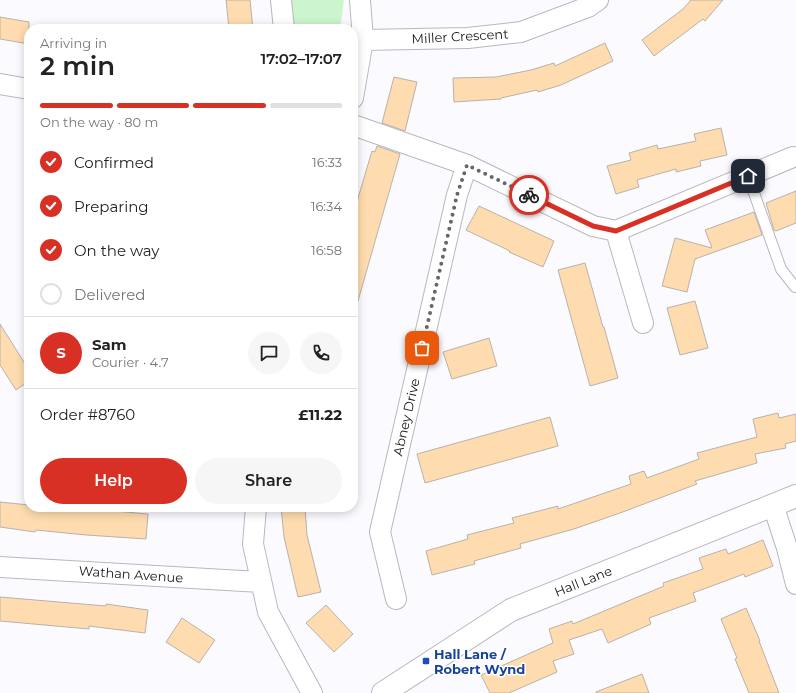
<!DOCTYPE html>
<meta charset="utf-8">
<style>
:root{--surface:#fff;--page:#f6f6f6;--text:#222;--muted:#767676;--line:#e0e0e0;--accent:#d93025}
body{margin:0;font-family:Montserrat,sans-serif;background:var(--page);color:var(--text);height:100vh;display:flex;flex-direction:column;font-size:15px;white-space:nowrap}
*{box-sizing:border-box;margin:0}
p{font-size:13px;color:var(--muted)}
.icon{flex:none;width:22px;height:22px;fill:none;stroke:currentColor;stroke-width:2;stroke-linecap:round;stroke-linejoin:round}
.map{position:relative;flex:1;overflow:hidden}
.details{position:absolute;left:24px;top:24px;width:334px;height:488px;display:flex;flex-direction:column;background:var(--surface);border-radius:16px;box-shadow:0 2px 10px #0003}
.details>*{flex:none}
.pin{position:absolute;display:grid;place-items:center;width:34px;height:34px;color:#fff;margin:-17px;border-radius:8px;box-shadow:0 2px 6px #0006}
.courier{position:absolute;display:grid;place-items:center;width:40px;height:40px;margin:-20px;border:3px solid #d93025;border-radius:50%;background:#fff;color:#222;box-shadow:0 1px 5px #0007}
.summary em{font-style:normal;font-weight:600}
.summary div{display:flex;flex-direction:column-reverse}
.summary{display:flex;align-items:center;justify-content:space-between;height:68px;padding:0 16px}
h1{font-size:26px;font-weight:600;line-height:30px}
.bar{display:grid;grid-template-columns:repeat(4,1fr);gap:6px 4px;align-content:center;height:48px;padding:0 16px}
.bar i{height:5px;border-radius:3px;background:var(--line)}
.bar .current{background:var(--accent)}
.bar p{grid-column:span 4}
.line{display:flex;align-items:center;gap:10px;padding:0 16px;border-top:1px solid var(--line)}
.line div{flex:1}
.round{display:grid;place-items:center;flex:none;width:42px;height:42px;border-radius:21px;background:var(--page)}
ol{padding:0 16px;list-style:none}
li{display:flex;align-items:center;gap:12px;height:44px}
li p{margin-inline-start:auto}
li .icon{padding:4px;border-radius:50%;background:var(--accent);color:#fff;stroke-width:4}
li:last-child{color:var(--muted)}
li i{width:22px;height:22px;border:2px solid var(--line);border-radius:50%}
.primary-button{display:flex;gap:8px;margin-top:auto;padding:8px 16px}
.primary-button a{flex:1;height:46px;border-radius:24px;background:var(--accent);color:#fff;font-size:16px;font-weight:600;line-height:46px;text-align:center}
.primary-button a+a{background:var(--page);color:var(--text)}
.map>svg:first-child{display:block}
.green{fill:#caf5cd}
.building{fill:#fedcaf;stroke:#b8b2aa}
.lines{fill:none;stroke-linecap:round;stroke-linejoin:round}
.lane-casing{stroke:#b8b7c0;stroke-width:12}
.street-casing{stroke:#b8b7c0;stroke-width:22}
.secondary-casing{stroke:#b8b7c0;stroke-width:24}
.lane{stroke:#fff;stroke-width:10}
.street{stroke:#fff;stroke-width:20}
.secondary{stroke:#fff;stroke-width:22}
.done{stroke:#67676a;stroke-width:4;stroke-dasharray:0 7.2}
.route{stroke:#d93025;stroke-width:5}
.transit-dot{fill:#1a4fb4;stroke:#fff;stroke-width:1.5}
.labels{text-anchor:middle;stroke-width:3;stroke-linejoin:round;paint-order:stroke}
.street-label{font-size:13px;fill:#17171a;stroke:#fff}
.transit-label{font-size:13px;font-weight:bold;fill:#164399;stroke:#fff;text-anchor:start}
</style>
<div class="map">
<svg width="796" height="693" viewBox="0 0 796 693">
<rect width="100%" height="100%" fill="#fbfbff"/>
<!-- green -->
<path class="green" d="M 290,0 L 344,0 L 340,29 L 293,29 Z"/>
<!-- building -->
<path class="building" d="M 226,0 L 250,0 L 253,29 L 229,29 Z
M 691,0 L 723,0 L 705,21 L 703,19 L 654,56 L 642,40 L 683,9 Z
M 0,17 L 29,22 L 29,44 L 0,39 Z
M 605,43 L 613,61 L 561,85 L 538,92 L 537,90 L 501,98 L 501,99 L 454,102 L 453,78 L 496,77 L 531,70 L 554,63 L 555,66 Z
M 394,77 L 417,82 L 405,131 L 382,123 Z
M 721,128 L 727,155 L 700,161 L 701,166 L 676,172 L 676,169 L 637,180 L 639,187 L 616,194 L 607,166 L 631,160 L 629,153 L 657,145 L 658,149 L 696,141 L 694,134 Z
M 377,146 L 400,154 L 358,301 L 353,301 L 353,215 L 372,151 L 375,152 Z
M 796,191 L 796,223 L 776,231 L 774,230 L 766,203 Z
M 479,206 L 554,241 L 543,267 L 509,252 L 510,251 L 466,230 Z
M 754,212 L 762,235 L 695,259 L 687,292 L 662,286 L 675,238 L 712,248 L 705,230 Z
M 585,263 L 603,327 L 604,327 L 618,378 L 590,386 L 558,270 Z
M 695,301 L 708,348 L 680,355 L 667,308 Z
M 0,324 L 29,370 L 29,381 L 16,390 L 0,365 Z
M 489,338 L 497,366 L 452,379 L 443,352 Z
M 778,413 L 779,418 L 796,414 L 796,441 L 785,444 L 786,448 L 755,454 L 757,463 L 695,481 L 697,484 L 620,513 L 574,529 L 520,544 L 521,548 L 474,561 L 475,564 L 432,575 L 426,551 L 468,539 L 467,535 L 514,523 L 512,518 L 558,506 L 558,509 L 631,484 L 629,476 L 644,471 L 647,478 L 699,459 L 697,453 L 757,437 L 753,419 Z
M 550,417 L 558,446 L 425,483 L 417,454 Z
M 0,502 L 29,505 L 29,507 L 70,507 L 148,514 L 146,539 L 86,535 L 36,530 L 35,532 L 0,527 Z
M 281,507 L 305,507 L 307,535 L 321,592 L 298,597 L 284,537 Z
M 763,540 L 773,566 L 745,577 L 744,574 L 693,593 L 696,601 L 649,618 L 651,624 L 608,643 L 602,629 L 569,640 L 574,654 L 553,661 L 557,672 L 509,693 L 490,693 L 481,675 L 553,643 L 549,629 L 572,621 L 573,624 L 664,586 L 663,583 L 703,569 L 699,558 L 726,549 L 728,554 Z
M 0,597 L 106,606 L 106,604 L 148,610 L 145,633 L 89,626 L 89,629 L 0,621 Z
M 326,605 L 353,634 L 334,652 L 306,623 Z
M 746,608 L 760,641 L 759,641 L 779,693 L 749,693 L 735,659 L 737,658 L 721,619 Z
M 182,618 L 215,640 L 199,663 L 166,642 Z
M 642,674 L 649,693 L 596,693 L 596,692 Z"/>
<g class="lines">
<!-- lane casing -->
<g class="lane-casing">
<path id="lane" d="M 748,176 L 781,269 L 795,287"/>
</g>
<!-- street casing -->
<g class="street-casing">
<path id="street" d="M 281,0 L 284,29
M 363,40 L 468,38 L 521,32 L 588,7 L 598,0
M 0,84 L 29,89
M 353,98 L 363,40 L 360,0
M 353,125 L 467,165 L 593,226 L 616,231 L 793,157
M 616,231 L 643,323
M 773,505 L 787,548 L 796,584
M 256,507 L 253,544 L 268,612 L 312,693
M 0,567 L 261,582
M 396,599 L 380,532 L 457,195 L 467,165"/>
</g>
<!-- secondary casing -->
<g class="secondary-casing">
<path id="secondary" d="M 383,693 L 511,610 L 796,496"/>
</g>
<!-- lane -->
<use href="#lane" class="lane"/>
<!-- street -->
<use href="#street" class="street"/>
<!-- secondary -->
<use href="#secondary" class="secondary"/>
</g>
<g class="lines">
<!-- done -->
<path class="done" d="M 422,348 L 457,195 L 467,165 L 529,195"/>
<!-- route -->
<path class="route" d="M 529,195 L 593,226 L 616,231 L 748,176"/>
</g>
<!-- markers -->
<rect class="transit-dot" x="422" y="657" width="8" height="8" rx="2"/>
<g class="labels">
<!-- street labels -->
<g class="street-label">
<text transform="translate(460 36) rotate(-3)" y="5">Miller Crescent</text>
<text transform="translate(406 417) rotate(-77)" y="5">Abney Drive</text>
<text transform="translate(131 574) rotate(4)" y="5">Wathan Avenue</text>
<text transform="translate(583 581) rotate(-22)" y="5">Hall Lane</text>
</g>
<!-- transit labels -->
<g class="transit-label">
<text x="434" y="659">Hall Lane /<tspan x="434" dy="15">Robert Wynd</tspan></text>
</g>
</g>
</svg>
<div class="pin" style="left:422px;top:348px;background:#ea580c"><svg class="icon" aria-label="bag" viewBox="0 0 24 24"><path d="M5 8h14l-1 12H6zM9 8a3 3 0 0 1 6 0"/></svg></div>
<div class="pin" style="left:748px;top:176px;background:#1f2937"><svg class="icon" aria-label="home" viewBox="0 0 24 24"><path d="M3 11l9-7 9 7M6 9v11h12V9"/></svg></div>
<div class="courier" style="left:529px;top:195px"><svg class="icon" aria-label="bike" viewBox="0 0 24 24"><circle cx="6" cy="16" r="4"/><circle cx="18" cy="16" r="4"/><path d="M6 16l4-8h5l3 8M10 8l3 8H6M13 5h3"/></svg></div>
<section class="details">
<div class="summary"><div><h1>2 min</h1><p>Arriving in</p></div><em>17:02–17:07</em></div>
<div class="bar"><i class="current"></i><i class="current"></i><i class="current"></i><i></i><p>On the way · 80 m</p></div>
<ol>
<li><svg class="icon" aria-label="check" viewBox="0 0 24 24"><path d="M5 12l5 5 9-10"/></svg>Confirmed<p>16:33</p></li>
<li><svg class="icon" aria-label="check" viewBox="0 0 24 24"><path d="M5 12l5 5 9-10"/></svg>Preparing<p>16:34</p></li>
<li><svg class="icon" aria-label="check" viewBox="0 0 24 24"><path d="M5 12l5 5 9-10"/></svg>On the way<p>16:58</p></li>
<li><i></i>Delivered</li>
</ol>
<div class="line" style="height:72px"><b class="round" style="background:var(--accent);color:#fff">S</b><div><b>Sam</b><p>Courier · 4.7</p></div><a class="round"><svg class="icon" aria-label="chat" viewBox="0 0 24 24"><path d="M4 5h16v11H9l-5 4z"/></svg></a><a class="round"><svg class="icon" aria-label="phone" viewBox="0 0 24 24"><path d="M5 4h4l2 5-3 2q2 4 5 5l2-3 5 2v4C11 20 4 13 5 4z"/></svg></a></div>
<div class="line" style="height:52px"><div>Order #8760</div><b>£11.22</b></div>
<div class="primary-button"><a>Help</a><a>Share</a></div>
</section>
</div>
